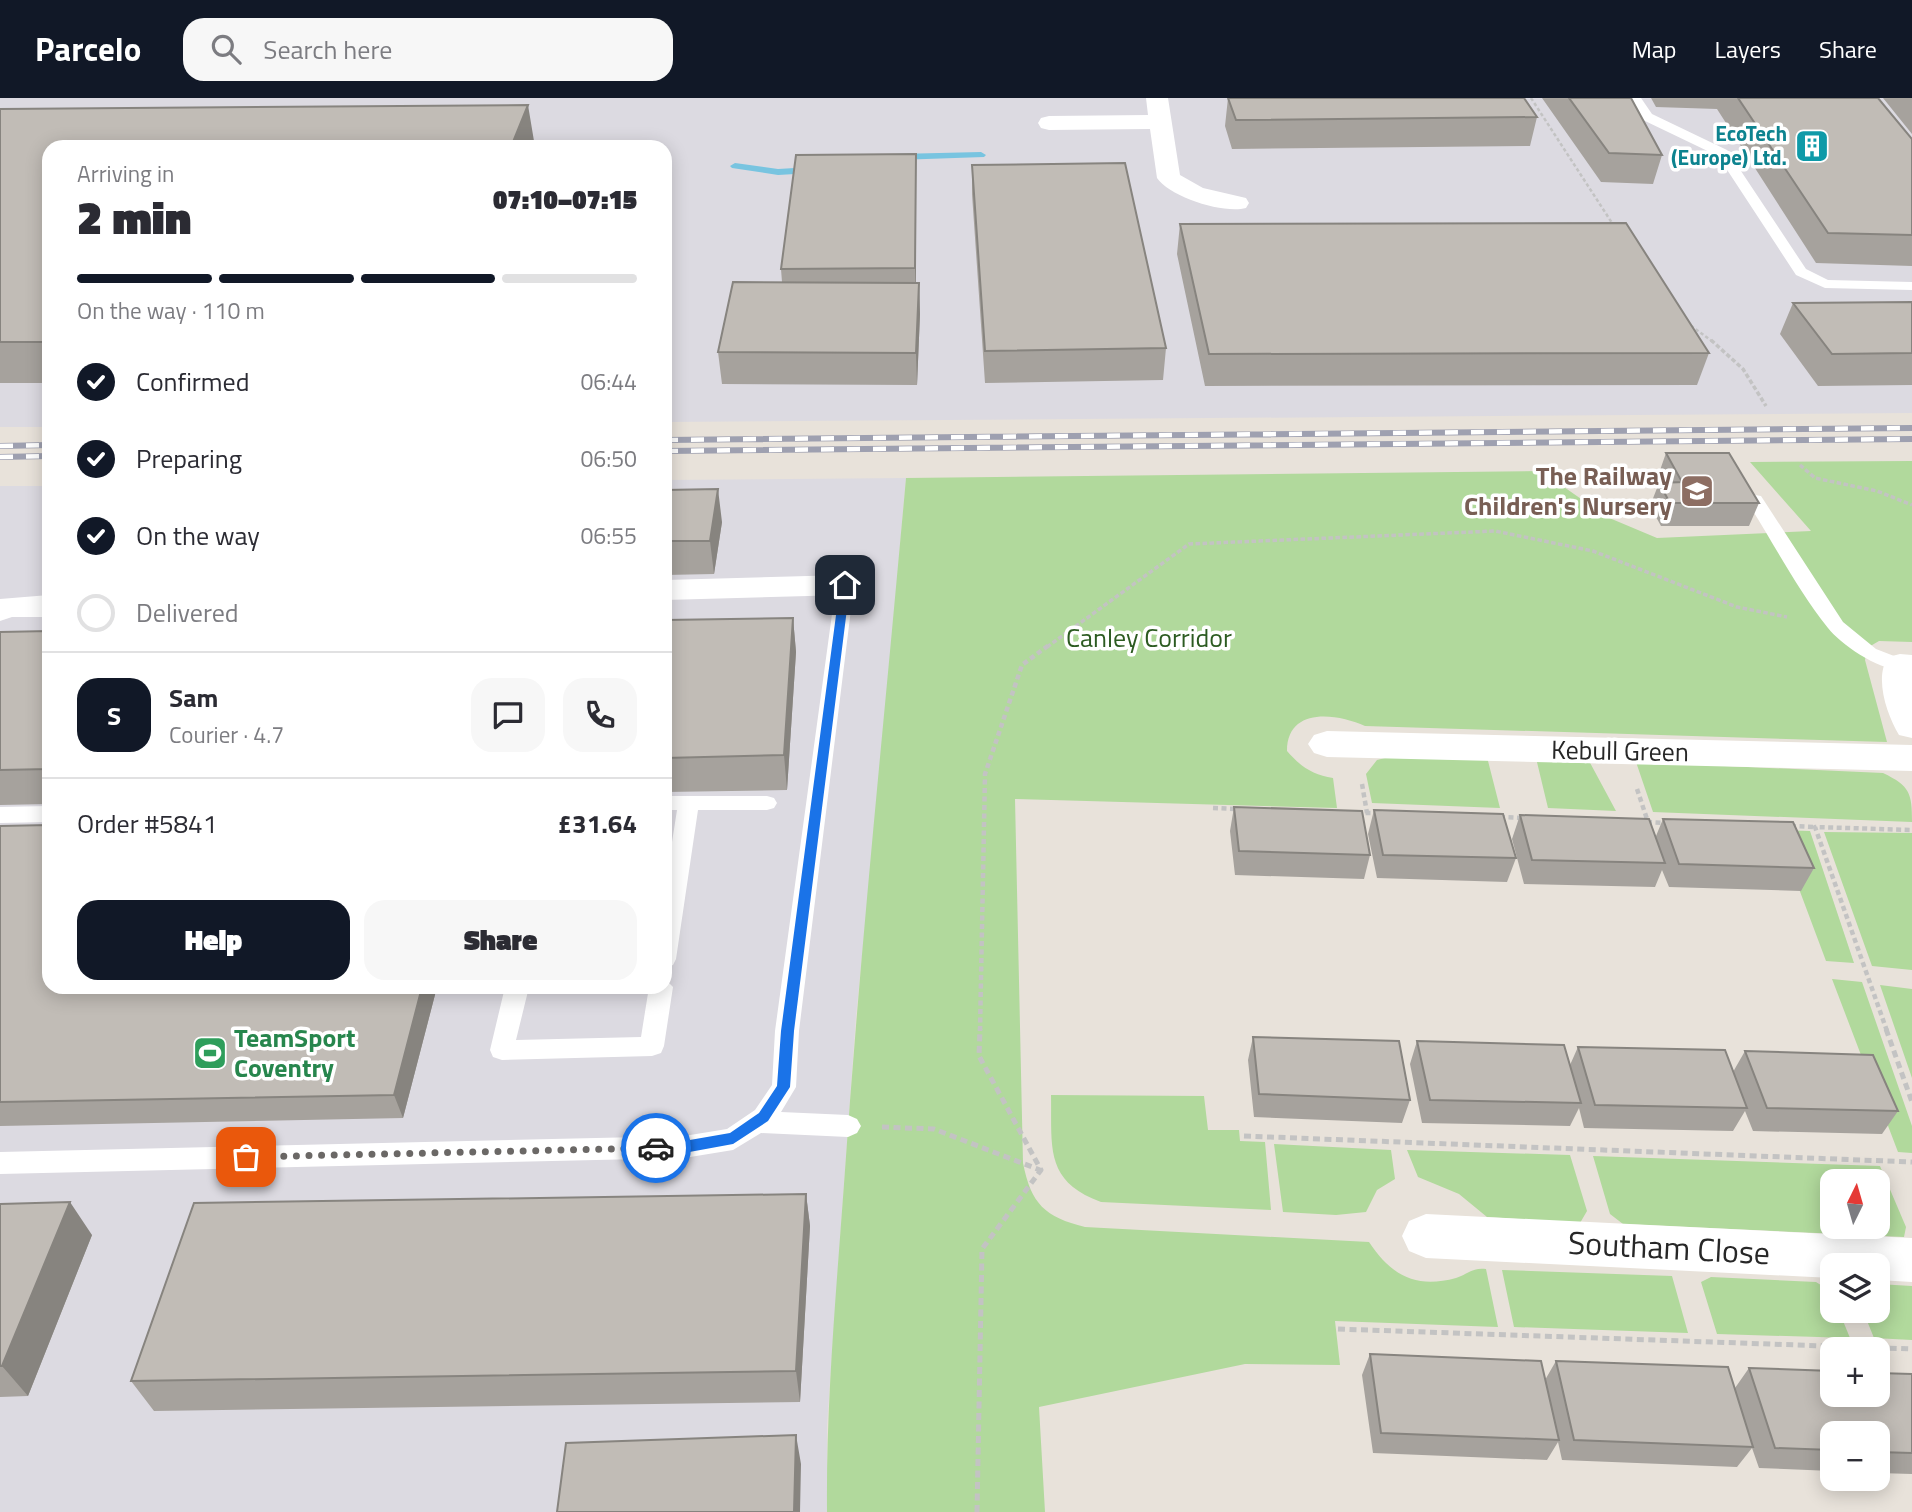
<!DOCTYPE html>
<meta charset="utf-8">
<style>
:root{--surface:#fff;--page:#f7f7f7;--text:#2b2b33;--muted:#7c7c81;--line:#e1e1e2;--accent:#111827}
body{margin:0;font-family:"Titillium Web",sans-serif;background:var(--page);color:var(--text);height:100vh;display:flex;flex-direction:column;font-size:26px;white-space:nowrap}
*{box-sizing:border-box;margin:0}
p{font-size:23px;color:var(--muted)}
.icon{flex:none;width:38px;height:38px;fill:none;stroke:currentColor;stroke-width:2;stroke-linecap:round;stroke-linejoin:round}
.map{position:relative;flex:1;overflow:hidden}
.sheet{position:absolute;left:42px;top:42px;width:630px;height:854px;display:flex;flex-direction:column;background:var(--surface);border-radius:21px;box-shadow:0 4px 18px #0003}
.sheet>*{flex:none}
.needle{width:46px;rotate:5deg}
.tools{position:absolute;left:1820px;top:1071px;display:grid;gap:14px}
.tools a{display:grid;place-items:center;width:70px;height:70px;border-radius:14px;background:var(--surface);box-shadow:0 4px 18px #0003;font-size:35px}
.pin{position:absolute;display:grid;place-items:center;width:60px;height:60px;color:#fff;margin:-30px;border-radius:14px;box-shadow:0 4px 10px #0006}
.courier{position:absolute;display:grid;place-items:center;width:70px;height:70px;margin:-35px;border:5px solid #1a73e8;border-radius:50%;background:#fff;color:#222;box-shadow:0 2px 9px #0007}
.headline em{font-style:normal;font-weight:800}
.headline div{display:flex;flex-direction:column-reverse}
.headline{display:flex;align-items:center;justify-content:space-between;height:119px;padding:0 35px}
h1{font-size:46px;font-weight:800;line-height:52px}
.bar{display:grid;grid-template-columns:repeat(4,1fr);gap:10px 7px;align-content:center;height:84px;padding:0 35px}
.bar i{height:9px;border-radius:5px;background:var(--line)}
.bar .current{background:var(--accent)}
.bar p{grid-column:span 4}
.line{display:flex;align-items:center;gap:18px;padding:0 35px;border-top:2px solid var(--line)}
.line div{flex:1}
.round{display:grid;place-items:center;flex:none;width:74px;height:74px;border-radius:21px;background:var(--page)}
ol{padding:0 35px;list-style:none}
li{display:flex;align-items:center;gap:21px;height:77px}
li p{margin-inline-start:auto}
li .icon{padding:7px;border-radius:50%;background:var(--accent);color:#fff;stroke-width:4}
li:last-child{color:var(--muted)}
li i{width:38px;height:38px;border:4px solid var(--line);border-radius:50%}
.action{display:flex;gap:14px;margin-top:auto;padding:14px 35px}
.action a{flex:1;height:80px;border-radius:21px;background:var(--accent);color:#fff;font-size:28px;font-weight:800;line-height:80px;text-align:center}
.action a+a{background:var(--page);color:var(--text)}
header{display:flex;align-items:center;gap:42px;box-sizing:border-box;height:98px;padding:0 35px;background:var(--accent);color:#fff}
header strong{font-size:33px}
nav{display:flex;gap:38px;margin-inline-start:auto;font-size:24px}
.search{width:490px;height:63px;background:var(--page);display:flex;align-items:center;gap:18px;box-sizing:border-box;padding:0 24px;border-radius:21px;color:var(--muted);font-size:26px}
.map>svg:first-child{display:block}
.industrial{fill:#dcdae1}
.green{fill:#b1d99c;fill-rule:evenodd}
.lines{fill:none;stroke-linecap:round;stroke-linejoin:round}
.stream{fill:#78c4e0;fill-rule:evenodd}
.path-far3{stroke:#c3c3c3;stroke-width:2.5;stroke-dasharray:3.5 2.5;stroke-linecap:butt}
.path-far2{stroke:#c3c3c3;stroke-width:3.5;stroke-dasharray:4.5 2.5;stroke-linecap:butt}
.path-far1{stroke:#c3c3c3;stroke-width:4.5;stroke-dasharray:5 3.5;stroke-linecap:butt}
.path{stroke:#c3c3c3;stroke-width:5;stroke-dasharray:7 4.5;stroke-linecap:butt}
.service{fill:#fff;fill-rule:evenodd}
.minor{fill:#fff;fill-rule:evenodd}
.rail-casing{stroke:#9ea0b0;stroke-width:6}
.rail{stroke:#fff;stroke-width:4.5;stroke-dasharray:13;stroke-linecap:butt}
.wall{fill:#a6a29d}
.shaded-wall{fill:#87847f}
.building{fill:#c1bcb6;stroke:#87847f;stroke-width:2}
.route{fill:#1a73e8}
.done{stroke:#6b6866;stroke-width:7;stroke-dasharray:0 12.6}
.labels{text-anchor:middle;stroke-width:7;stroke-linejoin:round;paint-order:stroke}
.far-culture-label{font-size:21px;font-weight:bold;fill:#0d838f;stroke:#fff;text-anchor:end}
.education-label{font-size:26px;font-weight:bold;fill:#785e54;stroke:#fff;text-anchor:end}
.park-label{font-size:26px;fill:#2c5b21;stroke:#fff}
.street-label{font-size:26px;fill:#272727;stroke:#fff}
.leisure-label{font-size:26px;font-weight:bold;fill:#27864d;stroke:#fff;text-anchor:start}
.near-street-label{font-size:32px;fill:#272727;stroke:#fff}
</style>
<header>
<strong>Parcelo</strong>
<div class="search"><svg class="icon" aria-label="search" viewBox="0 0 24 24"><circle cx="10" cy="10" r="6"/><path d="M15 15l6 6"/></svg>Search here</div>
<nav><a>Map</a><a>Layers</a><a>Share</a></nav>
</header>
<div class="map">
<svg width="1912" height="1414" viewBox="0 0 1912 1414">
<rect width="100%" height="100%" fill="#e8e2da"/>
<!-- industrial -->
<path class="industrial" d="M 0,0 L 1912,0 L 1912,315 L 665,324 L 665,49 L 49,49 L 49,329 L 0,329 Z
M 906,380 L 878,699 L 856,918 L 827,1327 L 827,1414 L 0,1414 L 0,388 L 49,388 L 49,889 L 665,889 L 665,382 Z"/>
<!-- green -->
<path class="green" d="M 1912,363 L 1912,544 L 1879,543 L 1867,550 L 1865,562 L 1887,644 L 1365,628 C 1336,615 1287,609 1287,653 C 1301,669 1313,677 1333,680 L 1337,710 L 1015,701 L 1023,1065 C 1031,1106 1045,1119 1085,1129 L 1369,1144 C 1391,1177 1415,1191 1456,1180 C 1468,1176 1473,1169 1486,1171 L 1498,1229 L 1335,1223 L 1340,1267 L 1245,1266 L 1039,1309 L 1045,1414 L 827,1414 C 826,1304 836,1196 844,1086 C 860,851 885,615 906,380 L 1541,373 L 1607,419 L 1657,440 L 1811,433 L 1750,364 Z
M 1487,659 L 1500,710 L 1372,705 L 1366,676 L 1377,662 L 1385,660 Z
M 1536,660 L 1588,661 L 1616,713 L 1548,710 Z
M 1636,664 L 1883,675 C 1910,688 1912,695 1912,724 L 1653,714 Z
M 1777,732 L 1810,733 L 1854,865 L 1826,863 Z
M 1824,734 L 1912,735 L 1912,872 L 1872,868 Z
M 1832,881 L 1862,884 L 1912,1028 L 1912,1055 L 1898,1054 Z
M 1880,887 L 1912,891 L 1912,980 Z
M 1051,997 L 1204,998 L 1208,1032 L 1239,1032 L 1240,1043 L 1265,1044 L 1271,1112 L 1101,1104 C 1044,1083 1052,1049 1051,997 Z
M 1274,1046 L 1391,1052 L 1395,1081 L 1377,1092 L 1366,1114 L 1336,1117 L 1283,1114 Z
M 1407,1052 L 1570,1057 L 1587,1113 L 1580,1125 L 1487,1119 L 1459,1096 L 1418,1079 Z
M 1593,1058 L 1880,1068 L 1906,1129 L 1904,1139 L 1623,1126 L 1610,1116 ZM 1832,1083 L 1878,1083 L 1878,1129 L 1832,1129 Z
M 1502,1172 L 1672,1178 L 1688,1235 L 1514,1229 Z
M 1711,1179 L 1816,1184 L 1832,1194 L 1832,1213 L 1839,1213 L 1850,1240 L 1717,1236 L 1701,1184 Z
M 1878,1186 L 1912,1188 L 1912,1242 L 1874,1240 L 1863,1213 L 1878,1213 Z"/>
<g class="lines">
<!-- stream -->
<path class="stream" d="M 981,54 L 986,57 L 984,59 L 897,62 L 892,59 L 897,56 Z
M 735,65 L 778,71 L 812,69 L 817,72 L 812,75 L 778,77 L 732,70 L 730,68 Z"/>
<!-- path-far3 -->
<path class="path-far3" d="M 1531,0 L 1614,128
M 1686,224 L 1713,244"/>
<!-- path-far2 -->
<path class="path-far2" d="M 1711,242 L 1743,271 L 1766,308
M 1800,367 L 1815,380 L 1877,393 L 1912,407
M 1047,549 L 1189,446 L 1495,433 L 1593,453 L 1737,509 L 1787,519"/>
<!-- path-far1 -->
<path class="path-far1" d="M 1362,686 L 1367,715
M 1637,691 L 1648,724
M 1213,710 L 1236,711
M 1357,715 L 1376,715
M 1500,719 L 1523,720
M 1647,724 L 1667,725
M 1791,728 L 1815,729
M 980,933 L 985,676 L 1022,567 L 1049,547
M 1887,933 L 1815,729 L 1912,732"/>
<!-- path -->
<path class="path" d="M 1886,931 L 1912,1004
M 882,1029 L 934,1031 L 1040,1072
M 1244,1038 L 1912,1064
M 1338,1231 L 1912,1251
M 977,1414 L 982,1151 L 1041,1072 L 979,958 L 980,931"/>
<!-- service -->
<path class="service" d="M 1629,0 L 1641,0 L 1652,16 L 1727,52 L 1806,171 L 1828,182 L 1912,184 L 1912,192 L 1825,190 L 1796,177 L 1718,58 L 1643,22 Z
M 1755,397 L 1761,398 L 1843,524 L 1876,551 L 1907,563 L 1910,567 L 1907,571 C 1885,577 1841,547 1828,530 C 1797,491 1773,444 1746,402 Z
M 845,481 L 854,487 L 799,933 L 796,989 L 781,1014 L 848,1017 L 857,1021 L 861,1028 L 857,1035 L 848,1039 L 761,1035 L 733,1052 L 684,1060 L 0,1076 L 0,1054 L 684,1038 L 727,1031 L 755,1012 L 772,987 L 775,933 L 836,487 Z
M 665,698 L 767,698 L 774,700 L 777,705 L 774,710 L 767,712 L 698,712 L 676,861 L 673,867 L 665,870 L 665,789 L 677,712 L 665,712 Z
M 49,708 L 49,724 L 0,725 L 0,709 Z
M 665,881 L 673,889 L 664,948 L 661,955 L 652,958 L 502,962 L 493,959 L 490,952 L 505,889 L 529,889 L 516,942 L 641,939 L 649,889 L 665,889 Z"/>
<!-- minor -->
<path class="minor" d="M 1146,0 L 1168,0 L 1180,77 L 1203,90 L 1246,100 L 1249,105 L 1246,110 C 1223,116 1170,99 1157,80 L 1150,31 L 1049,32 L 1041,30 L 1038,25 L 1041,20 L 1049,18 L 1148,17 Z
M 845,477 L 857,480 L 862,487 L 857,494 L 845,497 L 665,502 L 665,482 Z
M 49,497 L 49,519 L 12,519 L 0,523 L 0,501 Z
M 1900,556 L 1912,557 L 1912,640 L 1899,637 C 1887,617 1874,580 1888,559 Z
M 1327,633 L 1912,647 L 1912,673 L 1327,659 L 1314,655 L 1308,646 L 1314,637 Z
M 1426,1116 L 1912,1140 L 1912,1184 L 1878,1182 L 1878,1167 L 1832,1167 L 1832,1180 L 1426,1160 L 1409,1153 L 1402,1138 L 1409,1123 Z"/>
<!-- rail casing -->
<g class="rail-casing">
<path id="rail" d="M 665,342 L 1912,330
M 0,348 L 49,347
M 665,353 L 1912,341
M 0,359 L 49,358"/>
</g>
<!-- rail -->
<use href="#rail" class="rail"/>
</g>
<!-- wall -->
<path class="wall" d="M 1228,0 L 1537,19 L 1530,48 L 1232,51 L 1225,28 Z
M 1542,0 L 1631,0 L 1662,57 L 1653,86 L 1601,84 Z
M 1651,0 L 1878,0 L 1912,41 L 1912,168 L 1816,165 L 1717,11 L 1656,9 Z
M 1883,0 L 1912,0 L 1912,36 Z
M 0,11 L 534,43 L 49,49 L 49,285 L 0,285 Z
M 972,67 L 1166,250 L 1163,282 L 985,285 L 972,96 Z
M 916,86 L 916,185 L 919,185 L 920,216 L 917,287 L 722,286 L 718,254 L 782,184 L 781,171 Z
M 1180,126 L 1709,255 L 1697,287 L 1205,288 L 1177,156 Z
M 1912,204 L 1912,287 L 1818,288 L 1780,236 L 1793,205 Z
M 1666,355 L 1759,405 L 1749,428 L 1661,428 L 1650,408 L 1659,385 L 1662,385 L 1658,378 Z
M 665,392 L 722,424 L 714,476 L 665,477 Z
M 793,520 L 796,554 L 787,692 L 665,694 L 665,522 Z
M 49,533 L 49,706 L 0,707 L 0,534 Z
M 1234,709 L 1370,757 L 1364,781 L 1235,777 L 1230,733 Z
M 1374,712 L 1516,760 L 1507,784 L 1377,780 L 1368,736 Z
M 1520,717 L 1656,738 L 1663,721 L 1814,770 L 1801,793 L 1669,789 L 1662,772 L 1655,789 L 1524,786 L 1512,741 Z
M 0,728 L 49,889 L 437,889 L 403,1020 L 0,1028 Z
M 1253,939 L 1410,1002 L 1402,1025 L 1254,1019 L 1248,962 Z
M 1417,943 L 1570,967 L 1578,949 L 1733,974 L 1745,953 L 1898,1013 L 1882,1036 L 1753,1033 L 1745,1013 L 1733,1033 L 1584,1030 L 1579,1010 L 1570,1028 L 1422,1025 L 1410,966 Z
M 806,1096 L 810,1128 L 800,1304 L 154,1313 L 131,1283 Z
M 0,1106 L 92,1137 L 28,1298 L 0,1299 Z
M 1370,1256 L 1545,1282 L 1556,1263 L 1735,1290 L 1749,1270 L 1912,1276 L 1912,1376 L 1878,1375 L 1878,1335 L 1832,1335 L 1832,1373 L 1759,1370 L 1752,1350 L 1737,1369 L 1562,1362 L 1558,1344 L 1547,1362 L 1373,1355 L 1362,1277 Z"/>
<!-- shaded-wall -->
<path class="shaded-wall" d="M 528,7 L 534,43 L 532,49 L 511,49 Z
M 916,56 L 916,201 L 915,170 Z
M 919,185 L 920,216 L 917,287 L 916,255 Z
M 718,391 L 722,424 L 714,476 L 710,443 Z
M 793,520 L 796,554 L 787,692 L 784,657 Z
M 422,889 L 437,889 L 403,1020 L 394,997 Z
M 806,1096 L 810,1128 L 800,1304 L 796,1273 Z
M 70,1104 L 92,1137 L 28,1298 L 2,1268 Z
M 796,1337 L 801,1366 L 800,1414 L 794,1414 Z"/>
<!-- building -->
<path class="building" d="M 1228,0 L 1524,0 L 1537,19 L 1236,22 Z
M 1569,0 L 1631,0 L 1662,57 L 1609,55 Z
M 1738,0 L 1878,0 L 1912,41 L 1912,137 L 1828,135 Z
M 528,7 L 511,49 L 49,49 L 49,244 L 0,244 L 0,11 Z
M 916,56 L 915,170 L 781,171 L 796,57 Z
M 1125,65 L 1166,250 L 985,253 L 972,67 Z
M 1626,125 L 1709,255 L 1209,256 L 1180,126 Z
M 733,184 L 919,185 L 916,255 L 718,254 Z
M 1912,204 L 1912,255 L 1832,256 L 1793,205 Z
M 1666,355 L 1729,355 L 1759,405 L 1670,405 L 1659,385 L 1682,384 Z
M 718,391 L 710,443 L 665,443 L 665,392 Z
M 793,520 L 784,657 L 665,660 L 665,522 Z
M 49,533 L 49,671 L 0,672 L 0,534 Z
M 1234,709 L 1362,713 L 1370,757 L 1239,753 Z
M 1374,712 L 1503,716 L 1516,760 L 1383,757 Z
M 1520,717 L 1649,721 L 1665,765 L 1532,762 Z
M 1663,721 L 1793,724 L 1814,770 L 1679,766 Z
M 49,727 L 49,889 L 422,889 L 394,997 L 0,1004 L 0,728 Z
M 1253,939 L 1399,943 L 1410,1002 L 1259,996 Z
M 1417,943 L 1564,947 L 1581,1005 L 1430,1002 Z
M 1578,949 L 1725,952 L 1747,1010 L 1595,1007 Z
M 1745,953 L 1873,957 L 1898,1013 L 1767,1010 Z
M 806,1096 L 796,1273 L 131,1283 L 194,1105 Z
M 70,1104 L 2,1268 L 0,1268 L 0,1106 Z
M 1370,1256 L 1541,1263 L 1559,1342 L 1381,1335 Z
M 1556,1263 L 1728,1269 L 1753,1349 L 1574,1342 Z
M 1749,1270 L 1832,1273 L 1832,1297 L 1878,1297 L 1878,1275 L 1912,1276 L 1912,1355 L 1878,1354 L 1878,1335 L 1832,1335 L 1832,1352 L 1775,1350 Z
M 796,1337 L 794,1414 L 557,1414 L 566,1345 Z"/>
<!-- route -->
<path class="route" d="M 845,484 L 850,487 L 794,933 L 790,989 L 768,1023 L 733,1046 L 684,1055 L 656,1056 L 649,1050 L 656,1044 L 684,1043 L 730,1035 L 759,1015 L 777,988 L 781,933 L 840,487 Z"/>
<g class="lines">
<!-- done -->
<path class="done" d="M 246,1059 L 656,1050"/>
</g>
<!-- icons -->
<defs>
<g id="building-square" transform="scale(1.75)"><rect x="-9" y="-9" width="18" height="18" rx="4" fill="#0f9aa8" stroke="#fff"/><path d="M-4-6H4V6H1V3H-1V6H-4ZM-2.5-4.3h1.7v1.8h-1.7ZM.8-4.3h1.7v1.8H.8ZM-2.5-1h1.7V.8h-1.7ZM.8-1h1.7V.8H.8Z" fill="#fff"/></g>
<g id="school-square" transform="scale(1.75)"><rect x="-9" y="-9" width="18" height="18" rx="4" fill="#8d6e63" stroke="#fff"/><path d="M0-5L7-2L0 1L-7-2ZM-4 1L0 2.5L4 1V4Q0 6-4 4Z" fill="#fff"/></g>
<g id="stadium-square" transform="scale(1.75)"><rect x="-9" y="-9" width="18" height="18" rx="4" fill="#2e9e5b" stroke="#fff"/><path d="M0-5a6.5 5 0 1 0 0 10a6.5 5 0 1 0 0-10ZM-3.5-1.8h7v3.6h-7Z" fill="#fff"/></g>
</defs>
<g fill-rule="evenodd">
<use href="#building-square" x="1812" y="48"/>
<use href="#school-square" x="1697" y="393"/>
<use href="#stadium-square" x="210" y="955"/>
</g>
<g class="labels">
<!-- far-culture labels -->
<g class="far-culture-label">
<text x="1787" y="43">EcoTech<tspan x="1787" dy="24">(Europe) Ltd.</tspan></text>
</g>
<!-- education labels -->
<g class="education-label">
<text x="1672" y="387">The Railway<tspan x="1672" dy="30">Children's Nursery</tspan></text>
</g>
<!-- park labels -->
<g class="park-label">
<text x="1149" y="549">Canley Corridor</text>
</g>
<!-- street labels -->
<g class="street-label">
<text transform="translate(1620 653) rotate(1)" y="9">Kebull Green</text>
</g>
<!-- leisure labels -->
<g class="leisure-label">
<text x="234" y="949">TeamSport<tspan x="234" dy="30">Coventry</tspan></text>
</g>
<!-- near-street labels -->
<g class="near-street-label">
<text transform="translate(1669 1150) rotate(3)" y="11">Southam Close</text>
</g>
</g>
</svg>
<div class="tools">
<a><svg class="needle" viewBox="-14 -14 28 28"><path d="M0-13l5 13h-10z" fill="#e53935"/><path d="M0 13l5-13h-10z" fill="#7c7c81"/></svg></a>
<a><svg class="icon" aria-label="layers" viewBox="0 0 24 24"><path d="M12 4l9 5-9 5-9-5zM3 14l9 5 9-5"/></svg></a>
<a>+</a>
<a>−</a>
</div>
<div class="pin" style="left:246px;top:1059px;background:#ea580c"><svg class="icon" aria-label="bag" viewBox="0 0 24 24"><path d="M5 8h14l-1 12H6zM9 8a3 3 0 0 1 6 0"/></svg></div>
<div class="pin" style="left:845px;top:487px;background:#1f2937"><svg class="icon" aria-label="home" viewBox="0 0 24 24"><path d="M3 11l9-7 9 7M6 9v11h12V9"/></svg></div>
<div class="courier" style="left:656px;top:1050px"><svg class="icon" aria-label="car" viewBox="0 0 24 24"><path d="M5 17H2v-5l4-1 3-4h7l3 4 3 1v5h-3M9 17h6M6 11h13"/><circle cx="7" cy="17" r="2"/><circle cx="17" cy="17" r="2"/></svg></div>
<section class="sheet">
<div class="headline"><div><h1>2 min</h1><p>Arriving in</p></div><em>07:10–07:15</em></div>
<div class="bar"><i class="current"></i><i class="current"></i><i class="current"></i><i></i><p>On the way · 110 m</p></div>
<ol>
<li><svg class="icon" aria-label="check" viewBox="0 0 24 24"><path d="M5 12l5 5 9-10"/></svg>Confirmed<p>06:44</p></li>
<li><svg class="icon" aria-label="check" viewBox="0 0 24 24"><path d="M5 12l5 5 9-10"/></svg>Preparing<p>06:50</p></li>
<li><svg class="icon" aria-label="check" viewBox="0 0 24 24"><path d="M5 12l5 5 9-10"/></svg>On the way<p>06:55</p></li>
<li><i></i>Delivered</li>
</ol>
<div class="line" style="height:126px"><b class="round" style="background:var(--accent);color:#fff">S</b><div><b>Sam</b><p>Courier · 4.7</p></div><a class="round"><svg class="icon" aria-label="chat" viewBox="0 0 24 24"><path d="M4 5h16v11H9l-5 4z"/></svg></a><a class="round"><svg class="icon" aria-label="phone" viewBox="0 0 24 24"><path d="M5 4h4l2 5-3 2q2 4 5 5l2-3 5 2v4C11 20 4 13 5 4z"/></svg></a></div>
<div class="line" style="height:91px"><div>Order #5841</div><b>£31.64</b></div>
<div class="action"><a>Help</a><a>Share</a></div>
</section>
</div>
